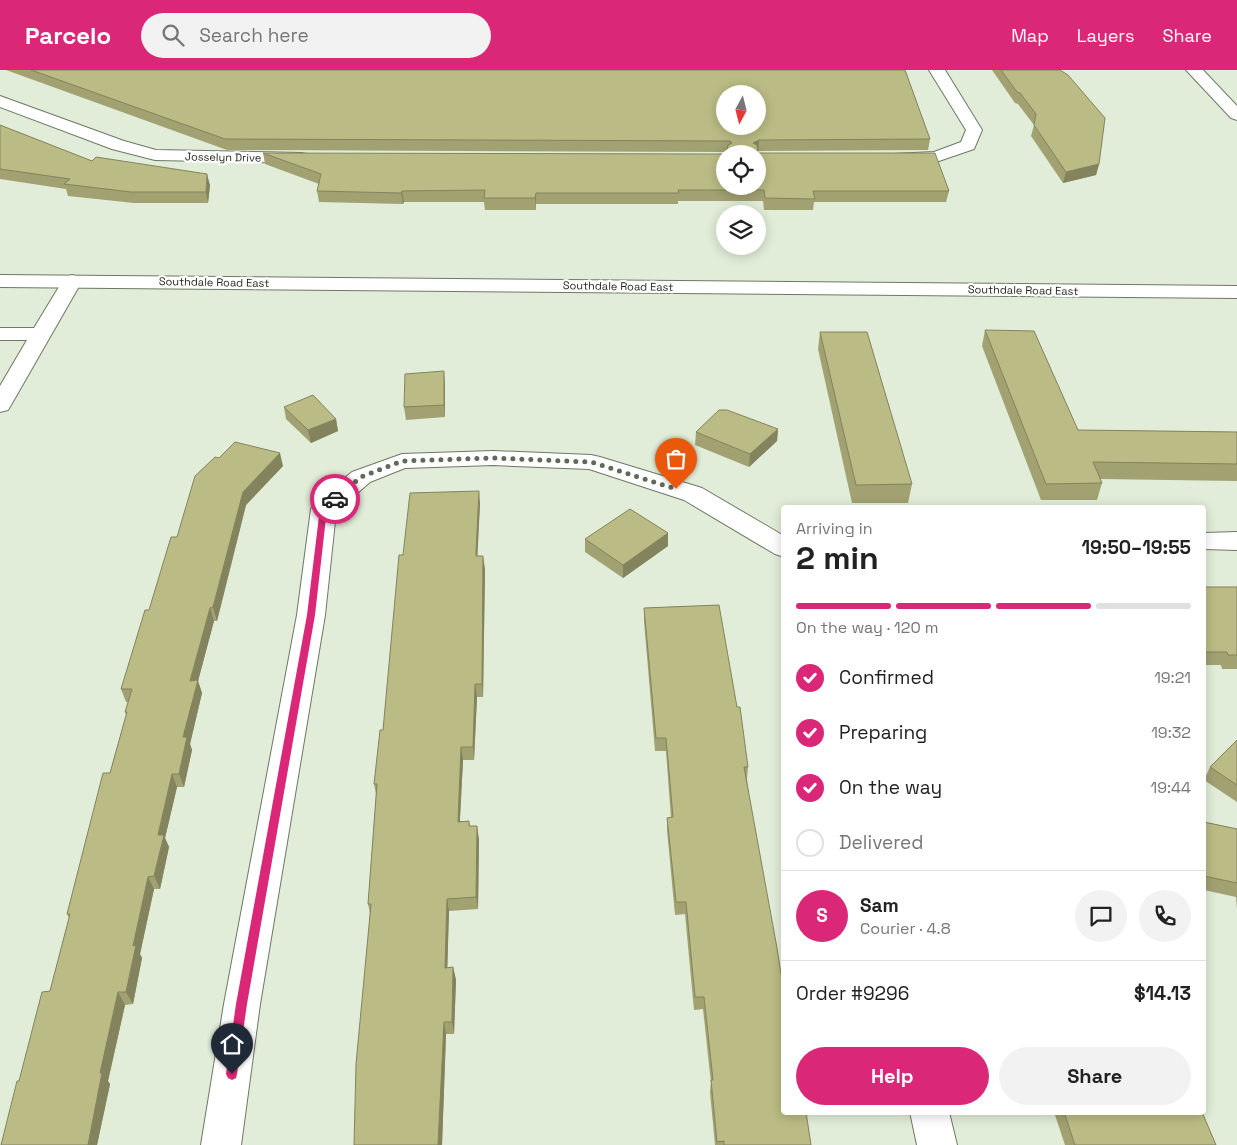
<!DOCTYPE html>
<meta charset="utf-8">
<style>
:root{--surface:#fff;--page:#f2f2f2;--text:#222;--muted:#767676;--line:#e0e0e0;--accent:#db2777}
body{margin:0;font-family:"Space Grotesk",sans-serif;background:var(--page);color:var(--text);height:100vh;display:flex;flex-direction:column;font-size:19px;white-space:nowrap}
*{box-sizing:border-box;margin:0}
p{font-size:16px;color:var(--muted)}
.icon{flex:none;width:28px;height:28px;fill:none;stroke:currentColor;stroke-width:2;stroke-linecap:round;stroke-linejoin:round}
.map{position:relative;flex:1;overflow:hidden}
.side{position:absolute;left:781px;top:435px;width:425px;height:610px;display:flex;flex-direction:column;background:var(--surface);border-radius:5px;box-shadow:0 2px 12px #0003}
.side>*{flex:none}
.needle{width:32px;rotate:187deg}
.fabs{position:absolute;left:716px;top:15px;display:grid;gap:10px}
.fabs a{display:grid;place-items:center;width:50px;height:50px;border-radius:50%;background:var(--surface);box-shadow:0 2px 12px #0003;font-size:25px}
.pin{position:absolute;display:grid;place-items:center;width:42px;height:42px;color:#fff;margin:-51px -21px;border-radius:50% 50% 50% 0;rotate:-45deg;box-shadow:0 0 5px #0007}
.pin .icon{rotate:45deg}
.courier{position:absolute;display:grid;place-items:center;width:50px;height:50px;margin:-25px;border:4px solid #db2777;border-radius:50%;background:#fff;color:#222;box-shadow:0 1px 6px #0007}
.overview em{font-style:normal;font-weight:700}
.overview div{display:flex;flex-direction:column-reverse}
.overview{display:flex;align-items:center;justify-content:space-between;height:85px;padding:0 15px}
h1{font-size:32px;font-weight:700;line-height:38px}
.bar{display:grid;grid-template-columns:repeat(4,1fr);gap:8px 5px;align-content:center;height:60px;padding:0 15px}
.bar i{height:6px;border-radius:4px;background:var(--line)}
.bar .active{background:var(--accent)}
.bar p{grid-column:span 4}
.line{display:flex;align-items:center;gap:12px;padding:0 15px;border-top:1px solid var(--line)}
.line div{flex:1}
.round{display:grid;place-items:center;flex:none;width:52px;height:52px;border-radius:26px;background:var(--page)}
ol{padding:0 15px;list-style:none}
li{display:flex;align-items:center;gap:15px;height:55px}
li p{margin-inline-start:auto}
li .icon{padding:5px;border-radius:50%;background:var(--accent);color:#fff;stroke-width:4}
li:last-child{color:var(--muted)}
li i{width:28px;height:28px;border:2px solid var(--line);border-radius:50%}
.button{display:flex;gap:10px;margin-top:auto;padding:10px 15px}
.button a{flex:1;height:58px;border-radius:30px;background:var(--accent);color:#fff;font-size:20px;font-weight:700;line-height:58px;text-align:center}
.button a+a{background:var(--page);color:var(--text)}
header{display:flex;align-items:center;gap:30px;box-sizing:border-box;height:70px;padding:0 25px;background:var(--accent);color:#fff}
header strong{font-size:24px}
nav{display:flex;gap:28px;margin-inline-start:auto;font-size:18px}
.search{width:350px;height:45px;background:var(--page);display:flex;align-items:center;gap:12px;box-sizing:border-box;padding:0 18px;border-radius:28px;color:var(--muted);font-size:19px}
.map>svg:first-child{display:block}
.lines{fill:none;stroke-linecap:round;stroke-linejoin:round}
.minor-casing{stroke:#6e7866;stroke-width:2}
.major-casing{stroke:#6e7866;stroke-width:2}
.minor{fill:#fff;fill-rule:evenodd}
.major{fill:#fff;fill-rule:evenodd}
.wall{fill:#a1a172}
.shaded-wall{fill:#83835d}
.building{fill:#bbbb85;stroke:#83835d;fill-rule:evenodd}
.route{fill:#db2777}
.done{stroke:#62685c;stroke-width:5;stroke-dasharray:0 9}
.labels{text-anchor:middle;stroke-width:4.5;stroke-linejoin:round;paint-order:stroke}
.far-street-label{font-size:11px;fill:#1d2119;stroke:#fff}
</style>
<header>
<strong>Parcelo</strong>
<div class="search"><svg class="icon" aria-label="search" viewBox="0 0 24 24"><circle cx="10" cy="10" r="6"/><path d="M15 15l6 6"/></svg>Search here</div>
<nav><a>Map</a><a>Layers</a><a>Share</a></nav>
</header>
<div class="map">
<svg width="1237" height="1075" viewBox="0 0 1237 1075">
<rect width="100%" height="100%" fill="#e1edd8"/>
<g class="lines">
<!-- minor casing -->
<g class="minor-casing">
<path id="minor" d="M 929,0 L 945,0 L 982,60 L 974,79 L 936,92 L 893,92 L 890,88 L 893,84 L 934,82 L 961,72 L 966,60 Z
M 1186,0 L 1203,0 L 1237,36 L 1237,50 L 1231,48 Z
M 0,26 L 124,71 L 156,80 L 301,83 L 307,84 L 310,88 L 307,92 L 301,93 L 155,90 L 112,79 L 0,37 Z
M 72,205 L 79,207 L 82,211 L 11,335 L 8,340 L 0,342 L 0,316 L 27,270 L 0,270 L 0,258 L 34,258 L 65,207 Z
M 493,381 L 591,385 L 600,387 L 702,418 L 784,466 L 784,487 L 775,484 L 684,430 L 589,399 L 493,395 L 405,398 L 370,412 L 336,442 L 325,545 L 260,934 L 241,1075 L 201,1075 L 224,934 L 297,545 L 311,439 L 315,433 L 352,402 L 402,384 Z
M 1237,462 L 1237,480 L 1204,479 L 1204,463 Z
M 910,1042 L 949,1042 L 957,1075 L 917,1075 Z"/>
</g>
<!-- major casing -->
<g class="major-casing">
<path id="major" d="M 0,205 L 1237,216 L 1237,228 L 0,217 Z"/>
</g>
<!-- minor -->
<use href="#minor" class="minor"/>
<!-- major -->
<use href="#major" class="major"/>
</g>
<!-- wall -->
<path class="wall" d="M 6,0 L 905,0 L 930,69 L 928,80 L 758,81 L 758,83 L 949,121 L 946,132 L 814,132 L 813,140 L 764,140 L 763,131 L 678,131 L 678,134 L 536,134 L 536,140 L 485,140 L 484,132 L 404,132 L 403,134 L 319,132 L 317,121 L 319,114 L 265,94 L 263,83 L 725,116 L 726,82 L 227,80 Z
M 992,0 L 1060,0 L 1099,94 L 1096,105 L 1063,113 L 1031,66 L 1034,55 L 1018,34 L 1015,33 Z
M 0,55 L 92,91 L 210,115 L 208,133 L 134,133 L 68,126 L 66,119 L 0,109 Z
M 985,260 L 1078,360 L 1237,362 L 1237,411 L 1100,409 L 1102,413 L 1097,430 L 1041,430 L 982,276 Z
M 820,262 L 912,414 L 908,433 L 852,433 L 818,279 Z
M 445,314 L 445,347 L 406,350 L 404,337 Z
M 284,337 L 336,349 L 338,361 L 311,373 L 286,349 Z
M 778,359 L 777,371 L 749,397 L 695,375 L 696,362 Z
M 219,388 L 283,396 L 246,435 L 217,551 L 214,551 L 198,611 L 202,623 L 190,674 L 192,680 L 184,717 L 177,717 L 165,768 L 169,777 L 160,819 L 154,819 L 140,884 L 142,888 L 133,934 L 125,935 L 108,1011 L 110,1014 L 97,1075 L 1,1075 L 19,1011 L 50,921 L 69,848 L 67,844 L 110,703 L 126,645 L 125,642 L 128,632 L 126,632 L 121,619 L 177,467 Z
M 480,433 L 477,486 L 485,499 L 483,627 L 477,627 L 474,690 L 463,690 L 460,751 L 469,751 L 470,756 L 479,769 L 478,839 L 449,841 L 447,898 L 453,897 L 456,910 L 454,964 L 446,964 L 442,1075 L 354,1075 L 370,843 L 368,834 L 376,724 L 374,714 L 383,660 L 403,485 Z
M 585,469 L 668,476 L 623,508 L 585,482 Z
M 1204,517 L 1237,517 L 1237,599 L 1222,599 L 1221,595 L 1204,595 Z
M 644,538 L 737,637 L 748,697 L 747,709 L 784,1042 L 811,1075 L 715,1075 L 710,1022 L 711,1013 L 703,939 L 694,940 L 685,844 L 675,845 L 667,760 L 667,748 L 671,748 L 666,681 L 655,681 L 644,551 Z
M 1237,670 L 1237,732 L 1204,710 L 1210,697 Z
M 1204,752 L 1237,759 L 1237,839 L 1236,827 L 1204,820 Z
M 1054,1042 L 1202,1042 L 1216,1075 L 1065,1075 Z"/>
<!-- shaded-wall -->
<path class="shaded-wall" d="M 759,70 L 758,81 L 753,84 L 753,73 Z
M 1099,94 L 1096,105 L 1063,113 L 1066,102 Z
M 207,104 L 210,115 L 208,133 L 206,122 Z
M 402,121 L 404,132 L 403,134 L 401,123 Z
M 536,123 L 536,140 L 535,128 Z
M 444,301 L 445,314 L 445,347 L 444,335 Z
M 336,349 L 338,361 L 311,373 L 308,360 Z
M 778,359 L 777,371 L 749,397 L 750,384 Z
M 280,383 L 283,396 L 246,435 L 217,551 L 213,537 L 243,422 Z
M 479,421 L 480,433 L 477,495 L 476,482 Z
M 668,463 L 668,476 L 623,508 L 623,495 Z
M 483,486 L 485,499 L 483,627 L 482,614 Z
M 210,538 L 214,551 L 198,611 L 202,623 L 190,674 L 192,680 L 184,717 L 179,704 L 190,611 Z
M 475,614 L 477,627 L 474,690 L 473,677 Z
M 461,677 L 463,690 L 459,764 L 458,752 Z
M 172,704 L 177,717 L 165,768 L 169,777 L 160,819 L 154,806 L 158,765 Z
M 477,756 L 479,769 L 478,839 L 476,827 Z
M 148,807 L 154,819 L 140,884 L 142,888 L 133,934 L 126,922 L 133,876 Z
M 447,829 L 449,841 L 447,910 L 445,898 Z
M 453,897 L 456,910 L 454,964 L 452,952 Z
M 118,922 L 125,935 L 108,1011 L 110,1014 L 97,1075 L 88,1075 L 100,1003 Z
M 444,952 L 446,964 L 442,1075 L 438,1075 Z"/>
<!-- building -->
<path class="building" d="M 31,0 L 905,0 L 930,69 L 759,70 L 753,73 L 757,75 L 758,83 L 935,83 L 949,121 L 813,121 L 815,129 L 765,128 L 764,120 L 678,120 L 679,123 L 536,123 L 535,128 L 484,128 L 485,120 L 402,121 L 401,123 L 317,121 L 321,104 L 263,83 L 725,84 L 725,116 L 758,116 L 758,84 L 726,84 L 728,75 L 732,73 L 730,71 L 225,69 ZM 725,24 L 758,24 L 758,56 L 725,56 Z
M 1001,0 L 1060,0 L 1068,5 L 1105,48 L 1099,94 L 1066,102 L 1034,55 L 1036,44 L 1020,23 L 1017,22 Z
M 0,55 L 92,91 L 96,87 L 207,104 L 206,122 L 131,122 L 64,114 L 70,109 L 0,99 Z
M 985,260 L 1034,261 L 1078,360 L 1237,362 L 1237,394 L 1093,392 L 1102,413 L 1046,414 Z
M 820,262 L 867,262 L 912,414 L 856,415 Z
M 444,301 L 444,335 L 404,337 L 405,304 Z
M 313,325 L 336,349 L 308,360 L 284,337 Z
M 719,340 L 727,340 L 778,359 L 750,384 L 696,362 Z
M 235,372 L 280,383 L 243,422 L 213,537 L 210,538 L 190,611 L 198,610 L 183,667 L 187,667 L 179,704 L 172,704 L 158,765 L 164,765 L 154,806 L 148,807 L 133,876 L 136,875 L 126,922 L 118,922 L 100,1003 L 102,1003 L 88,1075 L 1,1075 L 17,1011 L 19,1011 L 42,922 L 50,921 L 70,844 L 67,844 L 103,703 L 110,703 L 127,642 L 125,642 L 132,619 L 121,619 L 145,540 L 149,540 L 171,467 L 177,467 L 195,406 L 215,387 L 219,388 Z
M 479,421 L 476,482 L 476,486 L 483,486 L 482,614 L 475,614 L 473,677 L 461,677 L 458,752 L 469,751 L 469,756 L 477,756 L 476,827 L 447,829 L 445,898 L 453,897 L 452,952 L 444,952 L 438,1075 L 354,1075 L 356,994 L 371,834 L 368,834 L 377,714 L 374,714 L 380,660 L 383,660 L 399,485 L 403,485 L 410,423 Z
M 630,439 L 668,463 L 623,495 L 585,469 Z
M 1204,517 L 1237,517 L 1237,585 L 1228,585 L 1227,582 L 1204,582 Z
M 719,535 L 737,637 L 740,637 L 748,697 L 744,697 L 777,878 L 784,923 L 784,1042 L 806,1042 L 811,1075 L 724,1075 L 724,1071 L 717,1072 L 711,1010 L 713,1010 L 704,927 L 695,927 L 686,832 L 676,832 L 667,748 L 673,747 L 666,668 L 656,668 L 644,538 Z
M 1237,670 L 1237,715 L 1210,697 Z
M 1204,752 L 1237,759 L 1237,813 L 1204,806 Z
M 1064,1042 L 1202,1042 L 1216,1075 L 1075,1075 Z"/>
<!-- route -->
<path class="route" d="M 332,428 L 338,429 L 327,439 L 315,545 L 247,934 L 237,1004 L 236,1008 L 232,1010 L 228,1008 L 226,1004 L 236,934 L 307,545 L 320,438 Z"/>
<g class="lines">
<!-- done -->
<path class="done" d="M 335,429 L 361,407 L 402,391 L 493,388 L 591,392 L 676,419"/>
</g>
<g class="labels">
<!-- far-street labels -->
<g class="far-street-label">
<text transform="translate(223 87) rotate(1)" y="4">Josselyn Drive</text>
<text transform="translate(214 212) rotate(1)" y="4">Southdale Road East</text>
<text transform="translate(618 216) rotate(1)" y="4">Southdale Road East</text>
<text transform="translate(1023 220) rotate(1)" y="4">Southdale Road East</text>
</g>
</g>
</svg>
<div class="fabs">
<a><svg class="needle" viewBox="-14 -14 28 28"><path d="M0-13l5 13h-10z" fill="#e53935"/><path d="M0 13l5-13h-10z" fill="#767676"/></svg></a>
<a><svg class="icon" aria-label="locate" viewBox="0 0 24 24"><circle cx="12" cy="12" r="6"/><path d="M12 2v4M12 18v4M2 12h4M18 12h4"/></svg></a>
<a><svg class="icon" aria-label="layers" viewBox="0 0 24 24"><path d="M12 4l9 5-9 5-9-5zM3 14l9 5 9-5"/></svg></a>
</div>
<div class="pin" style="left:676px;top:419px;background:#ea580c"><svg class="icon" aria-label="bag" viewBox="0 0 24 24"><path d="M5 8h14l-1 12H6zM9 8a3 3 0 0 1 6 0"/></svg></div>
<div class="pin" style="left:232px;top:1004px;background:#1f2937"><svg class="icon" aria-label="home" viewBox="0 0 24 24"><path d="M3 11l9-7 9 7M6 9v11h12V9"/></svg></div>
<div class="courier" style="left:335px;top:429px"><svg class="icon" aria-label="car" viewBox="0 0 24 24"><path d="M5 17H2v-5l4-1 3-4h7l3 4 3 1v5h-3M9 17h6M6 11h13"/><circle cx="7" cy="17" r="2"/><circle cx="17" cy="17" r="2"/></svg></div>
<section class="side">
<div class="overview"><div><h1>2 min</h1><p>Arriving in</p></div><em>19:50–19:55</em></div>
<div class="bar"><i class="active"></i><i class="active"></i><i class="active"></i><i></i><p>On the way · 120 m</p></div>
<ol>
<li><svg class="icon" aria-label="check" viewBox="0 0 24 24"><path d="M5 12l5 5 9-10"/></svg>Confirmed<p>19:21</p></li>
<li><svg class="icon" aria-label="check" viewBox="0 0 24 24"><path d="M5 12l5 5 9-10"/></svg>Preparing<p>19:32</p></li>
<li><svg class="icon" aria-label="check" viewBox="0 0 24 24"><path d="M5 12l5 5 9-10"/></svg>On the way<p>19:44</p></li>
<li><i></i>Delivered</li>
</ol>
<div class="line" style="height:90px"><b class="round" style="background:var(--accent);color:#fff">S</b><div><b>Sam</b><p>Courier · 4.8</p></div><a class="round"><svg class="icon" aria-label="chat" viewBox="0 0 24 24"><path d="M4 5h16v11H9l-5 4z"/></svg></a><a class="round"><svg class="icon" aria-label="phone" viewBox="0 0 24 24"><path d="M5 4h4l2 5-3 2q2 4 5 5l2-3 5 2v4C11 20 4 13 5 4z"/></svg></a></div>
<div class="line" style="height:65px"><div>Order #9296</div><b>$14.13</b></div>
<div class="button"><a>Help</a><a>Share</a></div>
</section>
</div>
